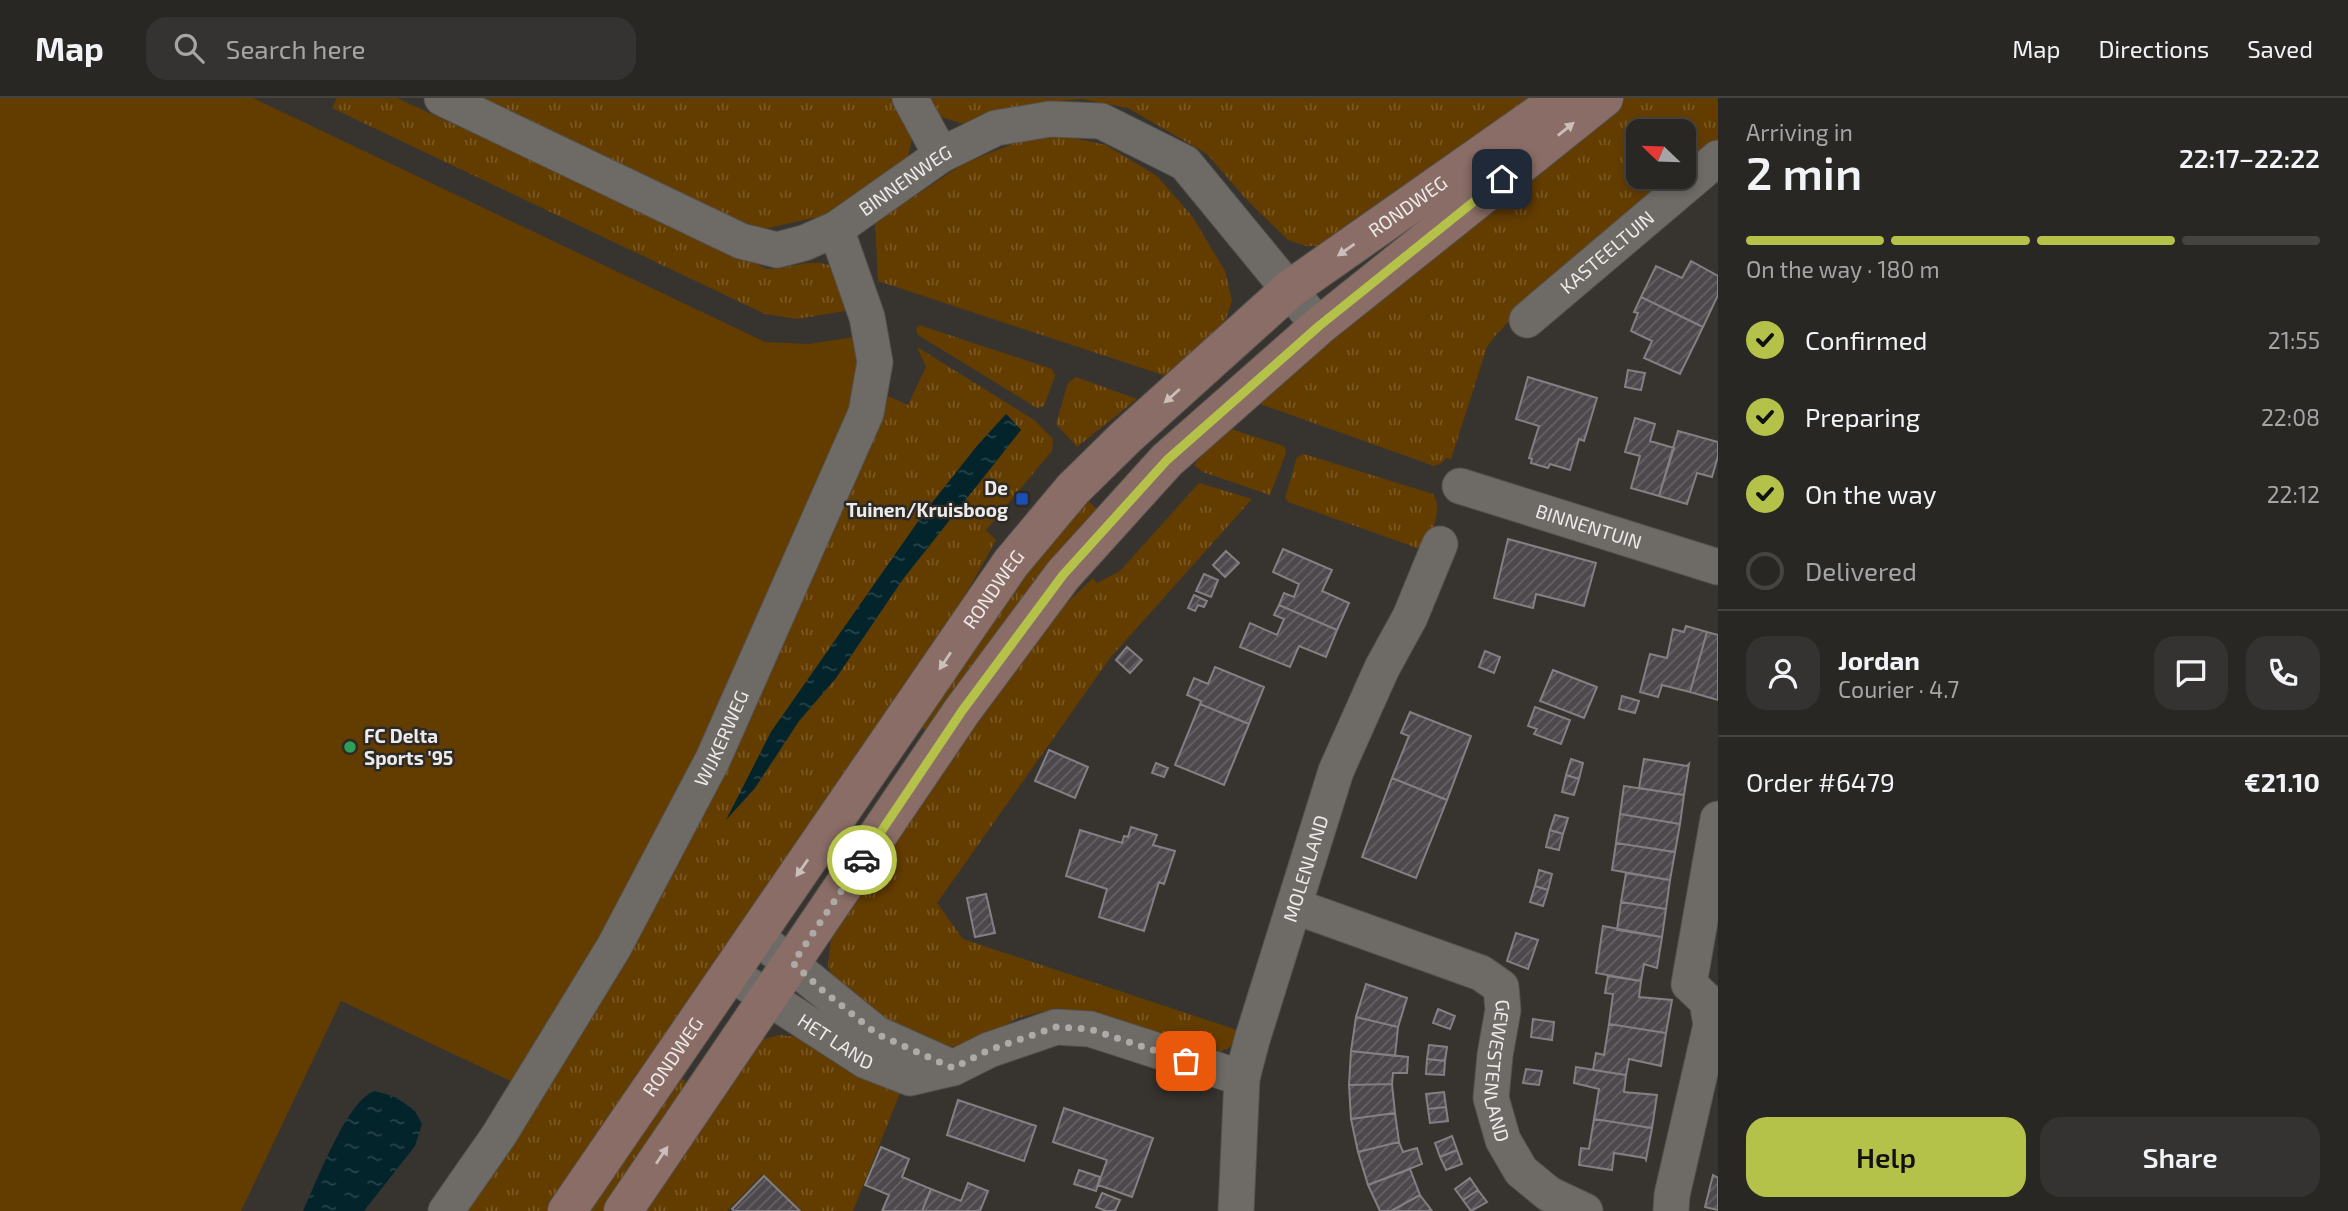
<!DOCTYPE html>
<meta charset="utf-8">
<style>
:root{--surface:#292724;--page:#353331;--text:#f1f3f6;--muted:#a5a5a6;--line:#454441;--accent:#b5c24a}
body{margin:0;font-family:"Exo 2",sans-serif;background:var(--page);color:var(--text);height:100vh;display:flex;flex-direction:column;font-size:26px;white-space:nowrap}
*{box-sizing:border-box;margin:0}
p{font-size:23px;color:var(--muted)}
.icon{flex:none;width:38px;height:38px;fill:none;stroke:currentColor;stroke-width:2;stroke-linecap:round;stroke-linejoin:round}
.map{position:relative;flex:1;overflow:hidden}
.panel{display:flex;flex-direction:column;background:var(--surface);width:630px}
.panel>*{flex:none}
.needle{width:46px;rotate:293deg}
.controls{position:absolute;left:1626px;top:21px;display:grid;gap:14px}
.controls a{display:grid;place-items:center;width:70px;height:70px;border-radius:14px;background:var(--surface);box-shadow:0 4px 10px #0003,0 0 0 2px var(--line);font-size:35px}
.pin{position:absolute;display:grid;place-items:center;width:60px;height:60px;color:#fff;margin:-30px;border-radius:14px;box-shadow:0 4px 10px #0006}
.courier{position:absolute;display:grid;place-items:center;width:70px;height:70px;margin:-35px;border:5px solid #b5c24a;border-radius:50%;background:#fff;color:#222;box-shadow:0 2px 9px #0007}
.headline em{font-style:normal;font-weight:600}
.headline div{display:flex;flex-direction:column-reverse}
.headline{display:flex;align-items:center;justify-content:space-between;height:119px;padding:0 28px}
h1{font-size:46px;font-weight:600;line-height:52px}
.bar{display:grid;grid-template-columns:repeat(4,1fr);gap:10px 7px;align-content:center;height:84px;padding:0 28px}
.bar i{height:9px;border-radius:5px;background:var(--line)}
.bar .active{background:var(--accent)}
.bar p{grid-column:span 4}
.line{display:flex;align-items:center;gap:18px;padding:0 28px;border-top:2px solid var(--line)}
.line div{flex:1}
.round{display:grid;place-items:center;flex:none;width:74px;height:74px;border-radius:21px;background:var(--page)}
ol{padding:0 28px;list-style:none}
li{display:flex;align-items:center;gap:21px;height:77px}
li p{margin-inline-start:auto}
li .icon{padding:7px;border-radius:50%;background:var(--accent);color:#111;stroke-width:4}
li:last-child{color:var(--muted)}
li i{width:38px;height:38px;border:4px solid var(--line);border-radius:50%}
.action{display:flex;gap:14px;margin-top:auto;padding:14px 28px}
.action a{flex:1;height:80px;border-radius:21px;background:var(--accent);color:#111;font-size:28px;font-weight:600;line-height:80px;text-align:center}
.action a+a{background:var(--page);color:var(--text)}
header{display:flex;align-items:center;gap:42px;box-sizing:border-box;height:98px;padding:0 35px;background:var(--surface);border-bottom:2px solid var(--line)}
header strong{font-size:33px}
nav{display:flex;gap:38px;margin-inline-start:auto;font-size:24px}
.search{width:490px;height:63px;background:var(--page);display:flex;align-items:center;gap:18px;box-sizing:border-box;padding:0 24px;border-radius:21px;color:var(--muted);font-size:26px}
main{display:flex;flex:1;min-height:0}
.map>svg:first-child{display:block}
.grass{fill:url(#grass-tufts);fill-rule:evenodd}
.pitch{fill:#633c00}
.water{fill:url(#water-ripples)}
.building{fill:url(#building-hatch);stroke:#847f83;stroke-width:2}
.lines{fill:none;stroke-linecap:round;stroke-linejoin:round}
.minor-casing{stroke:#54514e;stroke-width:37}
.secondary-casing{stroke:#54514e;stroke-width:40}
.minor{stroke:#6e6b67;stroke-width:35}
.secondary{stroke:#8a6d66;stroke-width:38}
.oneway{fill:#cabfbb}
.done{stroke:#adaba8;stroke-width:7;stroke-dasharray:0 12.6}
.route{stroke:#b5c24a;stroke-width:9}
.transit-dot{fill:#1a4fb4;stroke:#2d2a26;stroke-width:2.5}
.leisure-dot{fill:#2e9e5b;stroke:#2d2a26;stroke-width:2.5}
.labels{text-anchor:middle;stroke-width:5;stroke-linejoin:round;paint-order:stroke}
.street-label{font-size:19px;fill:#edebe9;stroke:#2d2a26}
.poi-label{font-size:19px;font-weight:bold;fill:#edebe9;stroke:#2d2a26;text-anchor:end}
</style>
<header>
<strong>Map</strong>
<div class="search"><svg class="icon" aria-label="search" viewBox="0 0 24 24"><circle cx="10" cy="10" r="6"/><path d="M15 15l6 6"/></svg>Search here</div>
<nav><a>Map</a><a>Directions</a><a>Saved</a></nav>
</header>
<main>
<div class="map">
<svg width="1718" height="1113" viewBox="0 0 1718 1113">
<defs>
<pattern id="grass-tufts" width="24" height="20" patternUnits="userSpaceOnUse" patternTransform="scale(1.75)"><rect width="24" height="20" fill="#633c00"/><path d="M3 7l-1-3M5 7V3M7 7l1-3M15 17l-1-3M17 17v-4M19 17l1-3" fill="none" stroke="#7a5825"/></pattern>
<pattern id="water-ripples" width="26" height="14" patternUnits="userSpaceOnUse" patternTransform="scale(1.75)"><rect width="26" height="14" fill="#03242b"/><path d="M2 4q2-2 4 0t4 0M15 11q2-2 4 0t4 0" fill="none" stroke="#28444a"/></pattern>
<pattern id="building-hatch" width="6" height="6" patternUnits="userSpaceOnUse" patternTransform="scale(1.75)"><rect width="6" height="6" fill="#4c484c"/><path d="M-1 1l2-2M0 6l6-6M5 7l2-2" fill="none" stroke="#666366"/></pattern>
</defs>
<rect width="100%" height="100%" fill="#373430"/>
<!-- grass -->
<path class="grass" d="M 337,0 L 397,0 L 767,171 C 791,172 806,159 832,168 L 851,212 L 797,221 L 765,216 L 332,10 Z
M 469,0 L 896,0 L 914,32 L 908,59 L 843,109 L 818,119 L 764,131 L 708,111 Z
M 922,0 L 1546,0 L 1322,148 L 1306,148 L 1288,142 L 1246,101 L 1207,56 L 1128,10 L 1082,1 L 1041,5 L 997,13 L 967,27 L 938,18 Z
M 1614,0 L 1718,0 L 1718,50 L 1684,79 L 1684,33 L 1638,33 L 1638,79 L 1683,79 L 1514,218 L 1495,238 L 1487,249 L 1451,361 L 1446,360 L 1442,365 L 1434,368 L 1246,301 Z
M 1060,37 L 1106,47 L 1157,78 L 1192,118 L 1225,173 L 1232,203 L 1221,235 L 1172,280 L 878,183 L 875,125 L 964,65 L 1028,40 Z
M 919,227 L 1052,271 L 1055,278 L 1044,308 L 1037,310 L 918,237 L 916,231 Z
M 917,249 L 1034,322 L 1053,341 L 1052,353 L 986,432 L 996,442 L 913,591 L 558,1113 L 457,1113 L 885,297 L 908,307 L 926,269 ZM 1007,316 L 1020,332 L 903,481 L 836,580 L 799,623 L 755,690 L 728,719 L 771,634 L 924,415 L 977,348 Z
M 1076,279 L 1137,301 L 1077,349 L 1056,326 L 1068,285 Z
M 1225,329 L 1284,348 L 1286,355 L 1270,397 L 1203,374 L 1194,367 Z
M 1304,356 L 1433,396 C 1443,412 1432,431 1427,448 L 1420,451 L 1288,404 L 1285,400 L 1297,359 Z
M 1199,385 L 1252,401 L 1110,560 L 937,805 L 963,841 L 1240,933 L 1230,949 L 1219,954 L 1096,917 L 1058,910 L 1018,920 L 975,943 L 957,949 L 924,945 L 909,939 L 834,883 L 828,868 L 832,832 L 1023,547 L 1093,480 L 1097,485 L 1120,473 Z
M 1081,396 L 1103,417 L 934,638 L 913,624 Z
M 779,937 L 799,939 L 902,990 L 853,1113 L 802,1113 L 763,1076 L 727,1113 L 637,1113 L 757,943 Z
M 676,977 L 697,991 L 615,1113 L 583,1113 Z"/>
<!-- pitch -->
<path class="pitch" d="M 0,0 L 253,0 L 765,244 L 808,246 L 861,238 L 855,317 L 646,762 L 517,986 L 341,903 L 241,1113 L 0,1113 Z"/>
<!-- water -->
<path class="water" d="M 1006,316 L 1021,332 L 903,481 L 836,580 L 799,623 L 755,690 L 726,722 L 771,634 L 924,415 L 977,348 Z
M 375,993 L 396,999 L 415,1013 L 422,1026 L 415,1048 L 364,1113 L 303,1113 C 316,1086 347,1001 375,993 Z"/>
<!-- building -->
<path class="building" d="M 1691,163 L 1718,178 L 1718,197 L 1703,229 L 1641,199 L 1656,168 L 1682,180 Z
M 1641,199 L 1703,229 L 1680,276 L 1644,260 L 1652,243 L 1631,233 L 1638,215 L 1634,214 Z
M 1628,272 L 1645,275 L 1641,292 L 1625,289 Z
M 1528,279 L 1597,300 L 1584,343 L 1579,341 L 1570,372 L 1550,366 L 1548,370 L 1531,365 L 1532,361 L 1529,360 L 1539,328 L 1516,321 Z
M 1635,320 L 1655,326 L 1650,343 L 1674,350 L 1659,398 L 1631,390 L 1640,358 L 1625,354 Z
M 1678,333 L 1718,344 L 1718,358 L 1712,379 L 1697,375 L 1687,406 L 1659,398 Z
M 1508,441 L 1596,465 L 1584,508 L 1536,496 L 1533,510 L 1494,500 Z
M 1283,451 L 1332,472 L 1322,493 L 1349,505 L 1337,532 L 1279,507 L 1284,495 L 1294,499 L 1299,486 L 1273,474 Z
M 1226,453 L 1239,465 L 1225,479 L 1213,467 Z
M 1204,476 L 1218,482 L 1211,499 L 1196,493 Z
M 1194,497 L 1207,503 L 1204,509 L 1198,507 L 1195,513 L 1188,510 Z
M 1279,507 L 1337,532 L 1326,559 L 1299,548 L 1290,569 L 1240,549 L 1250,525 L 1277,537 L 1284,521 L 1274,517 Z
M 1686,528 L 1707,534 L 1690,594 L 1662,587 L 1658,599 L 1640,594 L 1650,556 L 1667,560 L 1673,531 L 1684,534 Z
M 1707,534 L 1718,537 L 1718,602 L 1690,594 Z
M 1127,549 L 1142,562 L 1130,575 L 1116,562 Z
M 1485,553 L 1500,559 L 1494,575 L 1479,569 Z
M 1215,569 L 1264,589 L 1249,626 L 1200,606 L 1201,603 L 1187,597 L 1194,580 L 1208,586 Z
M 1553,572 L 1597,589 L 1584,620 L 1540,603 Z
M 1622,598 L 1639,603 L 1635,615 L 1619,611 Z
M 1200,606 L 1249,626 L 1224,687 L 1175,667 Z
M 1535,609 L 1570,622 L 1561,646 L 1534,636 L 1537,631 L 1528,628 Z
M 1410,614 L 1471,638 L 1447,702 L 1392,680 L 1409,638 L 1401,635 Z
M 1049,652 L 1088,669 L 1075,700 L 1035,683 Z
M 1571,661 L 1583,665 L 1579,681 L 1566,677 Z
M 1644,661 L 1687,668 L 1689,666 L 1684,697 L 1639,690 Z
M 1156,665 L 1168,670 L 1164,679 L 1152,675 Z
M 1566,677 L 1579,681 L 1574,697 L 1562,694 Z
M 1392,680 L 1447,702 L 1416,780 L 1362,759 Z
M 1624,688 L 1684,697 L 1680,726 L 1620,716 Z
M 1620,716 L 1680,726 L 1675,754 L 1616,745 Z
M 1555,717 L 1568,720 L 1563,736 L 1550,732 Z
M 1131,729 L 1157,737 L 1153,747 L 1175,753 L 1164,786 L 1159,784 L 1144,833 L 1099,819 L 1107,791 L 1066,778 L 1080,732 L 1122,745 L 1124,738 L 1128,739 Z
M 1550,732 L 1563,736 L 1559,752 L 1546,749 Z
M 1616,745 L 1675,754 L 1670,782 L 1612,772 Z
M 1539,772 L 1552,776 L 1548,792 L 1535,788 Z
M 1626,775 L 1670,782 L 1666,811 L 1621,804 Z
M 1535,788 L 1548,792 L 1543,808 L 1530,804 Z
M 986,796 L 995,835 L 975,839 L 967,800 Z
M 1621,804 L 1666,811 L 1662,839 L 1617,832 Z
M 1603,828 L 1662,839 L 1657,870 L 1644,866 L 1641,883 L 1596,875 Z
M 1516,835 L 1538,842 L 1528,871 L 1507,863 Z
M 1608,878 L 1641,883 L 1639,899 L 1672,902 L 1666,935 L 1609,926 L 1613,896 L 1605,895 Z
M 1366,886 L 1407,900 L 1398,929 L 1356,919 Z
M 1438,911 L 1455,918 L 1450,931 L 1433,925 Z
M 1356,919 L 1398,929 L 1395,958 L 1351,953 Z
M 1533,921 L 1554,924 L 1552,942 L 1531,939 Z
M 1609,926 L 1666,935 L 1661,968 L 1629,961 L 1626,977 L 1593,972 L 1596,955 L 1604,957 Z
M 1429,947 L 1447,949 L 1445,963 L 1427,961 Z
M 1351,953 L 1408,959 L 1407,975 L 1393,975 L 1392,986 L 1349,987 Z
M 1427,961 L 1445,963 L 1444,977 L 1426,976 Z
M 1576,969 L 1626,977 L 1624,994 L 1657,997 L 1652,1030 L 1594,1021 L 1599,991 L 1574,985 Z
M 1526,971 L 1542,973 L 1539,987 L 1523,985 Z
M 1392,986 L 1395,1015 L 1351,1021 L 1349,987 Z
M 1444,994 L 1446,1009 L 1428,1011 L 1426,996 Z
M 958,1002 L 1036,1028 L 1024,1063 L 947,1037 Z
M 1446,1009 L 1448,1023 L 1430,1025 L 1428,1011 Z
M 1064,1010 L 1153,1040 L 1132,1099 L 1098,1087 L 1107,1062 L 1053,1044 Z
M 1395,1015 L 1399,1044 L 1358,1054 L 1351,1021 Z
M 1594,1021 L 1652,1030 L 1646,1062 L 1645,1060 L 1614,1055 L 1612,1072 L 1579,1067 L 1581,1050 L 1589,1051 Z
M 1452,1038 L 1457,1052 L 1440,1059 L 1435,1045 Z
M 1399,1044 L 1403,1054 L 1417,1050 L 1422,1066 L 1368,1087 L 1358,1054 Z
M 881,1049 L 909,1061 L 902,1079 L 931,1091 L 922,1113 L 882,1113 L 889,1097 L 865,1087 Z
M 1457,1052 L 1462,1066 L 1446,1072 L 1440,1059 Z
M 1410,1071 L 1420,1097 L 1391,1113 L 1380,1113 L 1368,1087 Z
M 1079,1072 L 1100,1079 L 1096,1093 L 1074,1086 Z
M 1713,1077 L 1718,1080 L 1718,1112 L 1705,1109 Z
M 764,1078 L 800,1113 L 734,1113 L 732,1111 Z
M 1470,1080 L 1478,1092 L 1463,1102 L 1455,1091 Z
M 968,1085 L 988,1093 L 980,1113 L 922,1113 L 931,1091 L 961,1103 Z
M 1478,1092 L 1487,1104 L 1471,1113 L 1463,1102 Z
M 1102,1095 L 1120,1102 L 1115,1113 L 1106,1113 L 1096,1109 Z
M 1420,1097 L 1432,1113 L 1391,1113 Z"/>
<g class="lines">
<!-- minor casing -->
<g class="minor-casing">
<g id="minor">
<path id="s1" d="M 442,0 L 741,143 L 777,152 L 804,145 L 836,131 L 941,57 L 996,30 L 1050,21 L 1101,23 L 1185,65 L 1319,228"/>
<path d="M 910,0 L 941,57"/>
<path id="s2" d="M 1527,222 L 1718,60"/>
<path id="s3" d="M 1460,388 L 1718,469"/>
<path id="s4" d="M 1294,808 L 1481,875 L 1501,889 L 1503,912 L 1495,957 L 1491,1000 L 1503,1042 L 1521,1073 L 1549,1096 L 1585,1113"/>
<path d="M 755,837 L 877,936 L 953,970"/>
<path id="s5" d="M 730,875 L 866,963 L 910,980 L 953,970 L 989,952 L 1056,929 L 1090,931 L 1242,980"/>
<path id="s6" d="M 446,1113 L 499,1037 L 614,849 L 713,661 L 866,315 L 875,264 L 867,219 L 836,131"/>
<path id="s7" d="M 1236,1113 L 1242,980 L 1252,942 L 1336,673 L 1382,570 L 1410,519 L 1440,446"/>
<path d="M 1671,1113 L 1672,1097 L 1711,927 L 1707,903 L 1689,886 L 1718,721"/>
</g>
</g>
<!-- secondary casing -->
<g class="secondary-casing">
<g id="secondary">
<path id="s8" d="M 567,1113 L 1011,465 L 1073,391 L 1126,339 L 1290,191 L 1562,0"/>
<path d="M 623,1113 L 962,613 L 1063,477 L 1167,362 L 1319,228 L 1604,0"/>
</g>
</g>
<!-- minor -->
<use href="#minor" class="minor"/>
<!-- secondary -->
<use href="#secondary" class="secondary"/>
</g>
<!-- one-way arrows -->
<defs><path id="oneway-solid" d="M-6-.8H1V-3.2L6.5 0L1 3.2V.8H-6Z" transform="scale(1.75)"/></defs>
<g class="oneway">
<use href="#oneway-solid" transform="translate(1566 31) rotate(-39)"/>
<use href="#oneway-solid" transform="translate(1346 152) rotate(145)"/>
<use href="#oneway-solid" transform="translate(1172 298) rotate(138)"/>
<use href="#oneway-solid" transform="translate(945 563) rotate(124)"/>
<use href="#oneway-solid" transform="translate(802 770) rotate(125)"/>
<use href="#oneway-solid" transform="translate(662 1057) rotate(-56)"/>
</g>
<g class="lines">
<!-- done -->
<path class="done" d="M 862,762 L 793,865 L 821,891 L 877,936 L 953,970 L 989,952 L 1056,929 L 1090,931 L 1186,963"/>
<!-- route -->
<path class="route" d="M 862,762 L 962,613 L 1063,477 L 1167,362 L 1319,228 L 1502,81"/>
</g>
<!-- markers -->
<rect class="transit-dot" x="1015" y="394" width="14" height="14" rx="3.5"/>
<circle class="leisure-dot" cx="350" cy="649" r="7"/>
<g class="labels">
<!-- street labels -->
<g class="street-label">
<text dy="7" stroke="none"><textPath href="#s1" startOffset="516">BINNENWEG</textPath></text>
<text dy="7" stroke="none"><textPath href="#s8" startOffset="1321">RONDWEG</textPath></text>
<text dy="7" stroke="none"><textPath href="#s2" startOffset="105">KASTEELTUIN</textPath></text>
<text dy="7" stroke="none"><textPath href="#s3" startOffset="135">BINNENTUIN</textPath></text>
<text dy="7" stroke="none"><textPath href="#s8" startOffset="754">RONDWEG</textPath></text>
<text dy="7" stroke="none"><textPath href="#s6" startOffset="548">WIJKERWEG</textPath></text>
<text dy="7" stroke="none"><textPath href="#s7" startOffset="352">MOLENLAND</textPath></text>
<text dy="7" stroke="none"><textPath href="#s5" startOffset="126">HET LAND</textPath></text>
<text dy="7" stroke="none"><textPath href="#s8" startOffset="187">RONDWEG</textPath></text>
<text dy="7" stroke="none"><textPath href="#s4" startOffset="308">GEWESTENLAND</textPath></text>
</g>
<!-- poi labels -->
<g class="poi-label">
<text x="1008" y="397">De<tspan x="1008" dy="22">Tuinen/Kruisboog</tspan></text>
<text x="364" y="645" text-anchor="start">FC Delta<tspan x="364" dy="22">Sports '95</tspan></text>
</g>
</g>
</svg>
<div class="controls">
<a><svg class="needle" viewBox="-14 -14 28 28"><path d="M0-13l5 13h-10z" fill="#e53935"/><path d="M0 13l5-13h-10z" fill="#a5a5a6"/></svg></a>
</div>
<div class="pin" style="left:1186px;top:963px;background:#ea580c"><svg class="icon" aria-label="bag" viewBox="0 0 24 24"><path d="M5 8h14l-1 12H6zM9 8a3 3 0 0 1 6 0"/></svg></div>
<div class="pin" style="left:1502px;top:81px;background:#1f2937"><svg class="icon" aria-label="home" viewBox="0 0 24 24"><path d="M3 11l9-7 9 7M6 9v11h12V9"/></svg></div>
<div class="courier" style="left:862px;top:762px"><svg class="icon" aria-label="car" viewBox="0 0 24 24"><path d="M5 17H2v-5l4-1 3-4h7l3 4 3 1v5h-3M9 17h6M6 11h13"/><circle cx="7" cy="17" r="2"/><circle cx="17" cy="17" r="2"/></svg></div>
</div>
<section class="panel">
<div class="headline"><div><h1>2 min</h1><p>Arriving in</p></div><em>22:17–22:22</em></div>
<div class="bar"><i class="active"></i><i class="active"></i><i class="active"></i><i></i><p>On the way · 180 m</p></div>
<ol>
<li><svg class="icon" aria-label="check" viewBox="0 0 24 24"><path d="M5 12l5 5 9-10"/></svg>Confirmed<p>21:55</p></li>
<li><svg class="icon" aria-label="check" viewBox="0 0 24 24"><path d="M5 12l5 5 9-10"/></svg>Preparing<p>22:08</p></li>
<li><svg class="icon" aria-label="check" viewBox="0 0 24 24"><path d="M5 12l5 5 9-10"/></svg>On the way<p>22:12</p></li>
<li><i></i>Delivered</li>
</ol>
<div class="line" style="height:126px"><a class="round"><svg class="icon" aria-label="person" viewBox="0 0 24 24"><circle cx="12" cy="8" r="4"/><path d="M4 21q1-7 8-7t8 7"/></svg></a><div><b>Jordan</b><p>Courier · 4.7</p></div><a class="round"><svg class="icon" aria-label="chat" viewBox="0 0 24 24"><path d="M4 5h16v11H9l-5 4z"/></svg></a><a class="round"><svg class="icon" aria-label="phone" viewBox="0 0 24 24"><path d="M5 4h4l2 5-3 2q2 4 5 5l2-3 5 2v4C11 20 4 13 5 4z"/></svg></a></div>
<div class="line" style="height:91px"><div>Order #6479</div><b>€21.10</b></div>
<div class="action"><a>Help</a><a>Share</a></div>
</section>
</main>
